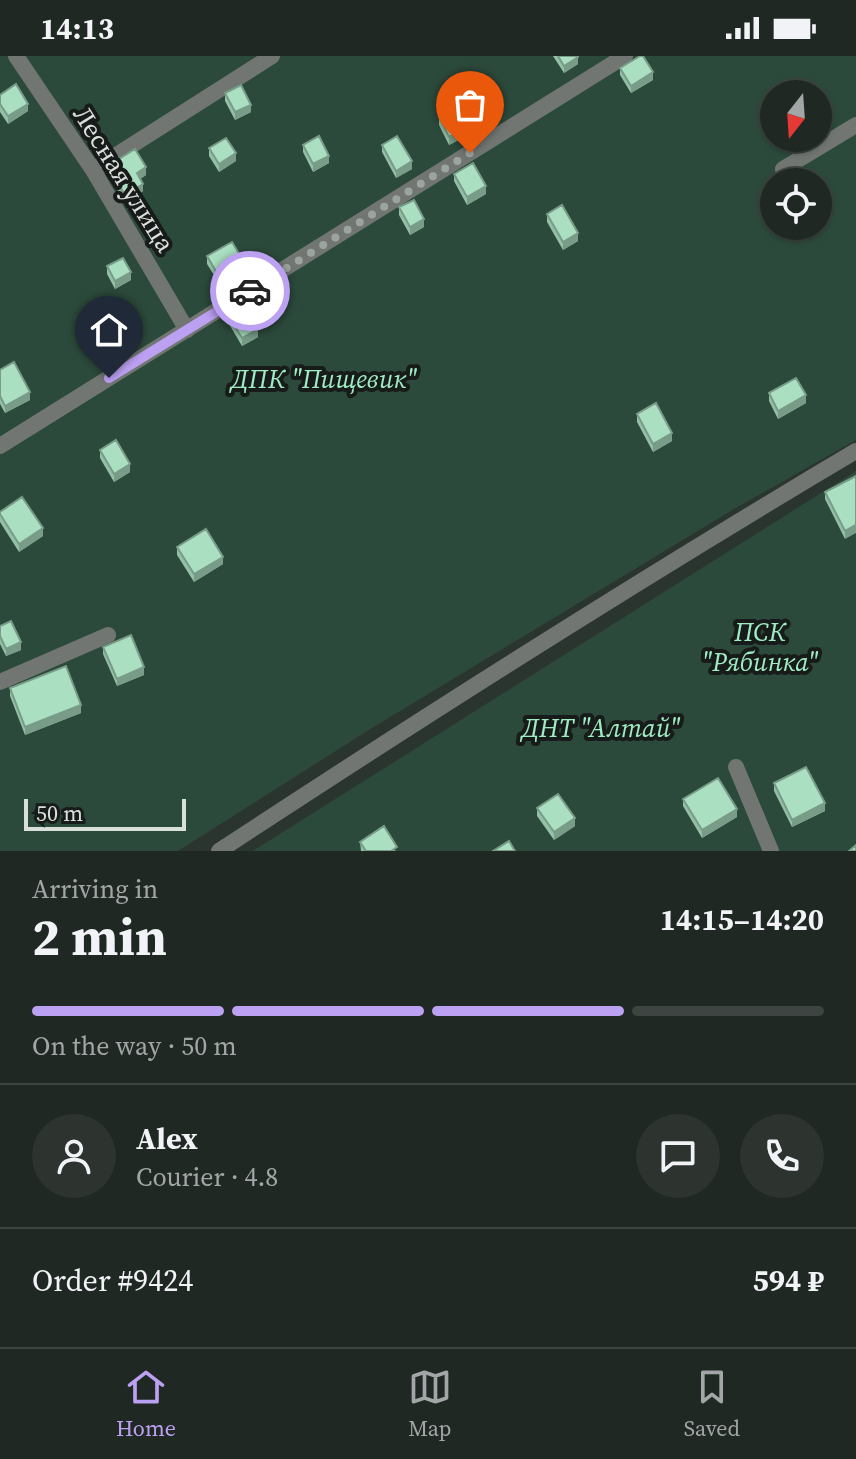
<!DOCTYPE html>
<meta charset="utf-8">
<style>
:root{--surface:#202823;--page:#2d3430;--text:#f1f3f6;--muted:#a2a6a6;--line:#3d4441;--accent:#bca0f2}
body{margin:0;font-family:"Source Serif 4",serif;background:var(--page);color:var(--text);height:100vh;display:flex;flex-direction:column;font-size:30px;white-space:nowrap}
*{box-sizing:border-box;margin:0}
p{font-size:26px;color:var(--muted)}
.icon{flex:none;width:44px;height:44px;fill:none;stroke:currentColor;stroke-width:2;stroke-linecap:round;stroke-linejoin:round}
.map{position:relative;height:795px;overflow:hidden}
.side{display:flex;flex-direction:column;background:var(--surface);flex:1}
.side>*{flex:none}
.needle{width:52px;rotate:197deg}
.buttons{position:absolute;left:760px;top:24px;display:grid;gap:16px}
.buttons a{display:grid;place-items:center;width:72px;height:72px;border-radius:50%;background:var(--surface);box-shadow:0 2px 6px #0004,0 0 0 2px var(--line);font-size:40px}
.scale{position:absolute;left:24px;bottom:20px;width:162px;box-sizing:border-box;padding-left:8px;border:4px solid #d9e0dc;border-top:0;font-size:22px;line-height:28px;white-space:nowrap;color:#d9e0dc;-webkit-text-stroke:6px #171b19;paint-order:stroke}
.pin{position:absolute;display:grid;place-items:center;width:68px;height:68px;color:#fff;margin:-82px -34px;border-radius:50% 50% 50% 0;rotate:-45deg;box-shadow:0 0 8px #0007}
.pin .icon{rotate:45deg}
.courier{position:absolute;display:grid;place-items:center;width:80px;height:80px;margin:-40px;border:6px solid #bca0f2;border-radius:50%;background:#fff;color:#222;box-shadow:0 2px 10px #0007}
.summary em{font-style:normal;font-weight:700}
.summary div{display:flex;flex-direction:column-reverse}
.summary{display:flex;align-items:center;justify-content:space-between;height:136px;padding:0 32px}
h1{font-size:52px;font-weight:700;line-height:60px}
.bar{display:grid;grid-template-columns:repeat(4,1fr);gap:12px 8px;align-content:center;height:96px;padding:0 32px}
.bar i{height:10px;border-radius:6px;background:var(--line)}
.bar .current{background:var(--accent)}
.bar p{grid-column:span 4}
.line{display:flex;align-items:center;gap:20px;padding:0 32px;border-top:2px solid var(--line)}
.line div{flex:1}
.round{display:grid;place-items:center;flex:none;width:84px;height:84px;border-radius:42px;background:var(--page)}
.status{display:flex;justify-content:space-between;align-items:center;height:56px;padding:0 40px;background:var(--surface);direction:ltr}
.status svg{height:22px;fill:currentColor}
.menu{display:flex;justify-content:space-around;align-items:center;height:112px;border-top:2px solid var(--line);background:var(--surface);font-size:22px;color:var(--muted)}
.menu a{display:grid;justify-items:center;gap:4px}
.menu .current{color:var(--accent)}
.map>svg:first-child{display:block}
.green{fill:#2c4a3b;fill-rule:evenodd}
.lines{fill:none;stroke-linecap:round;stroke-linejoin:round}
.street{stroke:#717673;stroke-width:16}
.wall{fill:#93c0a7}
.shaded-wall{fill:#789c88}
.building{fill:#abdfc2;stroke:#789c88;stroke-width:2}
.done{stroke:#9ca49f;stroke-width:8;stroke-dasharray:0 14.4}
.route{stroke:#bca0f2;stroke-width:10}
.labels{text-anchor:middle;stroke-width:8;stroke-linejoin:round;paint-order:stroke}
.street-label{font-size:26px;fill:#d9e0dc;stroke:#171b19}
.park-label{font-size:26px;font-style:italic;fill:#9eecc3;stroke:#171b19}
</style>
<div class="status"><b>14:13</b><svg viewBox="0 0 49 12"><path d="M0 12V9h3v3zM5 12V6h3v6zM10 12V3h3v9zM15 12V0h3v12zM26 1h20v11H26zM47 4h2v5h-2z"/></svg></div>
<div class="map">
<svg width="856" height="795" viewBox="0 0 856 795">
<rect width="100%" height="100%" fill="#2b352f"/>
<!-- green -->
<path class="green" d="M 0,0 L 856,0 L 856,384 L 734,453 L 372,672 L 178,795 L 0,795 ZM 774,38 L 818,38 L 818,82 L 774,82 ZM 774,126 L 818,126 L 818,170 L 774,170 Z
M 856,415 L 856,795 L 253,795 Z"/>
<g class="lines">
<!-- street -->
<path class="street" d="M 16,0 L 93,114 L 187,274
M 783,113 L 856,69
M 93,114 L 272,0
M 0,390 L 625,0
M 0,626 L 108,579
M 736,711 L 771,795
M 219,795 C 429,657 640,523 856,395"/>
</g>
<!-- wall -->
<path class="wall" d="M 553,0 L 578,0 L 578,8 L 564,17 Z
M 620,12 L 653,24 L 631,37 L 620,19 Z
M 225,37 L 251,56 L 235,64 L 225,45 Z
M 0,39 L 28,55 L 8,68 L 0,56 Z
M 774,49 L 774,76 L 769,67 L 769,52 Z
M 439,61 L 468,79 L 449,89 L 439,69 Z
M 778,82 L 803,82 L 785,93 Z
M 303,89 L 329,107 L 313,116 L 303,96 Z
M 382,89 L 412,113 L 396,122 L 382,96 Z
M 209,92 L 236,105 L 219,116 L 209,100 Z
M 111,108 L 146,119 L 140,123 L 143,135 L 125,146 L 116,132 L 116,124 L 111,115 Z
M 454,118 L 486,138 L 467,149 L 454,125 Z
M 399,151 L 424,171 L 410,179 L 399,159 Z
M 547,158 L 578,185 L 563,194 L 547,166 Z
M 207,200 L 247,219 L 232,228 L 227,219 L 217,224 L 207,208 Z
M 107,210 L 131,224 L 115,233 L 107,218 Z
M 229,261 L 258,281 L 242,290 L 229,268 Z
M 0,314 L 30,344 L 5,357 L 0,348 Z
M 769,337 L 806,347 L 778,363 L 769,345 Z
M 637,358 L 672,385 L 653,396 L 637,366 Z
M 100,394 L 130,416 L 114,426 L 100,402 Z
M 856,420 L 845,483 L 825,443 L 825,436 Z
M 0,456 L 43,480 L 19,496 L 0,466 Z
M 177,491 L 223,508 L 194,526 L 177,499 Z
M 0,570 L 21,594 L 6,600 L 0,588 Z
M 103,591 L 144,619 L 117,630 L 103,598 Z
M 10,632 L 81,657 L 25,679 L 10,640 Z
M 774,727 L 825,755 L 792,771 L 774,735 Z
M 683,743 L 737,761 L 702,782 L 683,750 Z
M 537,752 L 575,770 L 554,784 L 537,760 Z
M 360,786 L 397,795 L 361,795 Z"/>
<!-- shaded-wall -->
<path class="shaded-wall" d="M 578,1 L 578,8 L 564,17 L 564,10 Z
M 653,16 L 653,24 L 631,37 L 631,30 Z
M 28,48 L 28,55 L 8,68 L 8,60 Z
M 251,49 L 251,56 L 235,64 L 235,56 Z
M 468,71 L 468,79 L 449,89 L 449,81 Z
M 785,82 L 803,82 L 785,93 Z
M 236,97 L 236,105 L 219,116 L 219,108 Z
M 329,100 L 329,107 L 313,116 L 313,108 Z
M 412,105 L 412,113 L 396,122 L 396,115 Z
M 146,111 L 146,119 L 137,125 L 137,117 Z
M 143,128 L 143,135 L 125,146 L 125,139 Z
M 486,130 L 486,138 L 467,149 L 467,141 Z
M 424,163 L 424,171 L 410,179 L 410,171 Z
M 578,177 L 578,185 L 563,194 L 563,186 Z
M 227,211 L 227,219 L 217,224 L 217,217 Z
M 247,211 L 247,219 L 232,228 L 232,220 Z
M 131,216 L 131,224 L 115,233 L 115,225 Z
M 258,273 L 258,281 L 242,290 L 242,282 Z
M 30,336 L 30,344 L 5,357 L 5,350 Z
M 806,339 L 806,347 L 778,363 L 778,355 Z
M 672,377 L 672,385 L 653,396 L 653,388 Z
M 130,408 L 130,416 L 114,426 L 114,418 Z
M 856,469 L 856,477 L 845,483 L 845,475 Z
M 43,472 L 43,480 L 19,496 L 19,488 Z
M 223,501 L 223,508 L 194,526 L 194,518 Z
M 21,586 L 21,594 L 6,600 L 6,593 Z
M 144,611 L 144,619 L 117,630 L 117,623 Z
M 81,649 L 81,657 L 25,679 L 25,671 Z
M 825,747 L 825,755 L 792,771 L 792,764 Z
M 737,753 L 737,761 L 702,782 L 702,774 Z
M 575,762 L 575,770 L 554,784 L 554,776 Z"/>
<!-- building -->
<path class="building" d="M 558,0 L 578,0 L 578,1 L 564,10 Z
M 640,0 L 643,0 L 653,16 L 631,30 L 620,12 Z
M 16,28 L 28,48 L 8,60 L 0,48 L 0,39 Z
M 241,29 L 251,49 L 235,56 L 225,37 Z
M 774,49 L 774,61 L 769,52 Z
M 457,51 L 468,71 L 449,81 L 439,61 Z
M 319,80 L 329,100 L 313,108 L 303,89 Z
M 397,80 L 412,105 L 396,115 L 382,89 Z
M 226,82 L 236,97 L 219,108 L 209,92 Z
M 135,93 L 146,111 L 137,117 L 143,128 L 125,139 L 116,124 L 120,122 L 111,108 Z
M 473,107 L 486,130 L 467,141 L 454,118 Z
M 414,144 L 424,163 L 410,171 L 399,151 Z
M 562,149 L 578,177 L 563,186 L 547,158 Z
M 232,186 L 247,211 L 232,220 L 227,211 L 217,217 L 207,200 Z
M 123,202 L 131,216 L 115,225 L 107,210 Z
M 245,251 L 258,273 L 242,282 L 229,261 Z
M 14,306 L 30,336 L 5,350 L 0,340 L 0,314 Z
M 796,322 L 806,339 L 778,355 L 769,337 Z
M 656,347 L 672,377 L 653,388 L 637,358 Z
M 116,384 L 130,408 L 114,418 L 100,394 Z
M 856,420 L 856,469 L 845,475 L 825,436 Z
M 22,441 L 43,472 L 19,488 L 0,458 L 0,456 Z
M 206,473 L 223,501 L 194,518 L 177,491 Z
M 11,565 L 21,586 L 6,593 L 0,580 L 0,570 Z
M 131,579 L 144,611 L 117,623 L 103,591 Z
M 66,610 L 81,649 L 25,671 L 10,632 Z
M 806,711 L 825,747 L 792,764 L 774,727 Z
M 718,722 L 737,753 L 702,774 L 683,743 Z
M 558,738 L 575,762 L 554,776 L 537,752 Z
M 384,770 L 397,791 L 391,795 L 366,795 L 360,786 Z
M 509,785 L 515,795 L 493,795 Z
M 856,789 L 856,795 L 849,795 Z"/>
<g class="lines">
<!-- done -->
<path class="done" d="M 250,235 L 470,97"/>
<!-- route -->
<path class="route" d="M 109,322 L 250,235"/>
</g>
<g class="labels">
<!-- street labels -->
<g class="street-label">
<text transform="translate(124 123) rotate(58)" y="9">Лесная улица</text>
</g>
<!-- park labels -->
<g class="park-label">
<text x="324" y="332">ДПК "Пищевик"</text>
<text x="760" y="585">ПСК<tspan x="760" dy="30">"Рябинка"</tspan></text>
<text x="601" y="681">ДНТ "Алтай"</text>
</g>
</g>
</svg>
<div class="buttons">
<a><svg class="needle" viewBox="-14 -14 28 28"><path d="M0-13l5 13h-10z" fill="#e53935"/><path d="M0 13l5-13h-10z" fill="#a2a6a6"/></svg></a>
<a><svg class="icon" aria-label="locate" viewBox="0 0 24 24"><circle cx="12" cy="12" r="6"/><path d="M12 2v4M12 18v4M2 12h4M18 12h4"/></svg></a>
</div>
<div class="scale">50 m</div>
<div class="pin" style="left:470px;top:97px;background:#ea580c"><svg class="icon" aria-label="bag" viewBox="0 0 24 24"><path d="M5 8h14l-1 12H6zM9 8a3 3 0 0 1 6 0"/></svg></div>
<div class="pin" style="left:109px;top:322px;background:#1f2937"><svg class="icon" aria-label="home" viewBox="0 0 24 24"><path d="M3 11l9-7 9 7M6 9v11h12V9"/></svg></div>
<div class="courier" style="left:250px;top:235px"><svg class="icon" aria-label="car" viewBox="0 0 24 24"><path d="M5 17H2v-5l4-1 3-4h7l3 4 3 1v5h-3M9 17h6M6 11h13"/><circle cx="7" cy="17" r="2"/><circle cx="17" cy="17" r="2"/></svg></div>
</div>
<section class="side">
<div class="summary"><div><h1>2 min</h1><p>Arriving in</p></div><em>14:15–14:20</em></div>
<div class="bar"><i class="current"></i><i class="current"></i><i class="current"></i><i></i><p>On the way · 50 m</p></div>
<div class="line" style="height:144px"><a class="round"><svg class="icon" aria-label="person" viewBox="0 0 24 24"><circle cx="12" cy="8" r="4"/><path d="M4 21q1-7 8-7t8 7"/></svg></a><div><b>Alex</b><p>Courier · 4.8</p></div><a class="round"><svg class="icon" aria-label="chat" viewBox="0 0 24 24"><path d="M4 5h16v11H9l-5 4z"/></svg></a><a class="round"><svg class="icon" aria-label="phone" viewBox="0 0 24 24"><path d="M5 4h4l2 5-3 2q2 4 5 5l2-3 5 2v4C11 20 4 13 5 4z"/></svg></a></div>
<div class="line" style="height:104px"><div>Order #9424</div><b>594 ₽</b></div>
</section>
<nav class="menu">
<a class="current"><svg class="icon" aria-label="home" viewBox="0 0 24 24"><path d="M3 11l9-7 9 7M6 9v11h12V9"/></svg>Home</a>
<a><svg class="icon" aria-label="map" viewBox="0 0 24 24"><path d="M3 6l6-2 6 2 6-2v14l-6 2-6-2-6 2zM9 4v14M15 6v14"/></svg>Map</a>
<a><svg class="icon" aria-label="saved" viewBox="0 0 24 24"><path d="M7 4h10v16l-5-4-5 4z"/></svg>Saved</a>
</nav>
